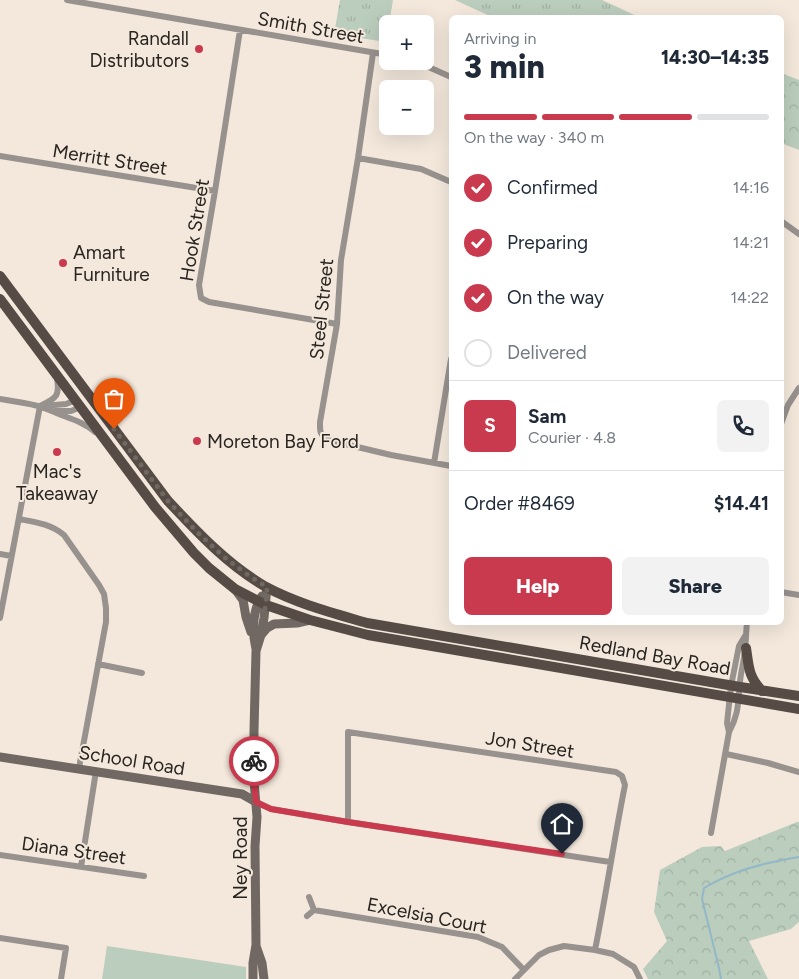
<!DOCTYPE html>
<meta charset="utf-8">
<style>
:root{--surface:#fff;--page:#f2f2f3;--text:#1f2937;--muted:#747a83;--line:#e0e1e3;--accent:#ca3a4e}
body{margin:0;font-family:Figtree,sans-serif;background:var(--page);color:var(--text);height:100vh;display:flex;flex-direction:column;font-size:19px;white-space:nowrap}
*{box-sizing:border-box;margin:0}
p{font-size:16px;color:var(--muted)}
.icon{flex:none;width:28px;height:28px;fill:none;stroke:currentColor;stroke-width:2;stroke-linecap:round;stroke-linejoin:round}
.map{position:relative;flex:1;overflow:hidden}
.drawer{position:absolute;left:449px;top:15px;width:335px;height:610px;display:flex;flex-direction:column;background:var(--surface);border-radius:8px;box-shadow:0 5px 20px #0002}
.drawer>*{flex:none}
.tools{position:absolute;left:379px;top:15px;display:grid;gap:10px}
.tools a{display:grid;place-items:center;width:55px;height:55px;border-radius:8px;background:var(--surface);box-shadow:0 5px 20px #0002;font-size:25px}
.pin{position:absolute;display:grid;place-items:center;width:42px;height:42px;color:#fff;margin:-51px -21px;border-radius:50% 50% 50% 0;rotate:-45deg;box-shadow:0 0 5px #0007}
.pin .icon{rotate:45deg}
.courier{position:absolute;display:grid;place-items:center;width:50px;height:50px;margin:-25px;border:4px solid #ca3a4e;border-radius:50%;background:#fff;color:#222;box-shadow:0 1px 6px #0007}
.head em{font-style:normal;font-weight:800}
.head div{display:flex;flex-direction:column-reverse}
.head{display:flex;align-items:center;justify-content:space-between;height:85px;padding:0 15px}
h1{font-size:32px;font-weight:800;line-height:38px}
.bar{display:grid;grid-template-columns:repeat(4,1fr);gap:8px 5px;align-content:center;height:60px;padding:0 15px}
.bar i{height:6px;border-radius:4px;background:var(--line)}
.bar .selected{background:var(--accent)}
.bar p{grid-column:span 4}
.line{display:flex;align-items:center;gap:12px;padding:0 15px;border-top:1px solid var(--line)}
.line div{flex:1}
.round{display:grid;place-items:center;flex:none;width:52px;height:52px;border-radius:8px;background:var(--page)}
ol{padding:0 15px;list-style:none}
li{display:flex;align-items:center;gap:15px;height:55px}
li p{margin-inline-start:auto}
li .icon{padding:5px;border-radius:50%;background:var(--accent);color:#fff;stroke-width:4}
li:last-child{color:var(--muted)}
li i{width:28px;height:28px;border:2px solid var(--line);border-radius:50%}
.primary-button{display:flex;gap:10px;margin-top:auto;padding:10px 15px}
.primary-button a{flex:1;height:58px;border-radius:8px;background:var(--accent);color:#fff;font-size:20px;font-weight:800;line-height:58px;text-align:center}
.primary-button a+a{background:var(--page);color:var(--text)}
.map>svg:first-child{display:block}
.grass{fill:url(#grass-tufts)}
.forest{fill:url(#forest-crowns)}
.park{fill:#bbcdbd}
.lines{fill:none;stroke-linecap:round;stroke-linejoin:round}
.stream{stroke:#92b8c8;stroke-width:2}
.street{stroke:#98928f;stroke-width:6}
.secondary{stroke:#716863;stroke-width:9}
.primary{stroke:#564b45;stroke-width:10}
.done{stroke:#6f6962;stroke-width:5;stroke-dasharray:0 9}
.route{stroke:#ca3a4e;stroke-width:6}
.poi-dot{fill:#ca3a4e;stroke:#f4e8dc;stroke-width:2}
.labels{text-anchor:middle;stroke-width:4;stroke-linejoin:round;paint-order:stroke}
.street-label{font-size:19px;fill:#282420;stroke:#f4e8dc}
.poi-label{font-size:19px;fill:#282420;stroke:#f4e8dc;text-anchor:start}
</style>
<div class="map">
<svg width="799" height="979" viewBox="0 0 799 979">
<defs>
<pattern id="grass-tufts" width="24" height="20" patternUnits="userSpaceOnUse" patternTransform="scale(1.25)"><rect width="24" height="20" fill="#bbcdbd"/><path d="M3 7l-1-3M5 7V3M7 7l1-3M15 17l-1-3M17 17v-4M19 17l1-3" fill="none" stroke="#a1b0a2"/></pattern>
<pattern id="forest-crowns" width="20" height="18" patternUnits="userSpaceOnUse" patternTransform="scale(1.25)"><rect width="20" height="18" fill="#bbcdbd"/><path d="M2 6a3 3 0 1 1 6 0M12 15a3 3 0 1 1 6 0" fill="none" stroke="#a1b0a2"/></pattern>
</defs>
<rect width="100%" height="100%" fill="#f4e8dc"/>
<!-- grass -->
<path class="grass" d="M 340,0 L 393,0 L 389,24 L 388,24 L 386,42 L 334,34 Z
M 455,0 L 602,0 L 639,17 L 492,17 Z"/>
<!-- forest -->
<path class="forest" d="M 781,73 L 799,80 L 799,150 L 781,143 Z
M 797,822 L 799,822 L 799,922 L 791,929 L 749,941 L 768,979 L 648,979 L 643,969 L 667,941 L 654,912 L 660,870 L 702,847 L 721,846 L 725,851 Z"/>
<!-- park -->
<path class="park" d="M 107,946 L 246,967 L 246,979 L 102,979 Z"/>
<g class="lines">
<!-- stream -->
<path class="stream" d="M 721,979 L 719,968 L 702,899 L 704,888 C 734,870 764,863 799,857"/>
<!-- street -->
<path class="street" d="M 67,0 L 388,55
M 240,30 L 215,191 L 199,285 L 201,298 L 209,302 L 337,324
M 373,53 L 358,158 L 341,260 L 337,324 L 320,422 C 320,431 319,434 328,440 L 391,455 L 451,466
M 415,61 L 451,77
M 0,156 L 215,191
M 358,158 L 421,169 L 451,182
M 781,221 L 799,234
M 0,399 C 13,401 26,403 38,406 C 47,408 55,413 64,416 C 75,420 86,424 95,432
M 40,406 C 56,398 60,397 57,378
M 43,406 L 66,404 L 76,400
M 55,411 L 71,411 L 81,407
M 781,424 L 788,405 L 799,388
M 434,463 L 451,359
M 19,519 C 35,522 51,524 64,535 L 99,585 L 104,594 L 106,608 L 106,622 L 79,768
M 0,554 L 11,556
M 781,592 L 799,595
M 0,618 L 40,406
M 98,664 L 142,673
M 729,732 L 727,723 L 731,686 L 739,646 L 745,636
M 726,754 L 768,763 L 799,772
M 256,802 L 271,809 L 348,822 L 610,862
M 348,822 L 348,732 L 616,772 L 622,776 L 625,785 C 614,840 606,895 595,950
M 711,833 L 729,732 C 739,714 738,702 740,682 C 741,671 744,661 745,650 C 746,641 746,632 747,622
M 0,855 L 144,876
M 81,867 L 96,771
M 309,897 L 314,910
M 307,916 L 314,910 L 478,937 L 502,947 L 524,970
M 0,938 L 66,948 L 61,979
M 515,979 L 539,955 L 549,950 L 564,946 L 595,950 L 613,954 L 634,967 L 640,979"/>
<!-- secondary -->
<path class="secondary" d="M 235,589 L 243,600 L 246,617 L 251,632
M 261,635 L 267,628 L 274,624 L 297,623 L 310,620
M 256,649 C 252,632 252,611 262,596
M 0,757 L 242,794 L 256,802
M 256,946 L 262,963 L 264,979
M 253,979 L 253,963 L 256,945 L 255,846 L 257,817 L 254,781 L 254,731 L 256,651 L 261,635 L 264,618 L 267,587"/>
<!-- primary -->
<path class="primary" d="M 0,276 L 168,501 C 198,533 228,565 266,587 C 298,604 333,613 367,623 L 740,687 L 799,696
M 0,299 L 155,507 L 194,553 L 209,568 L 235,589 L 266,605 L 310,620 L 368,635 L 799,709
M 746,648 C 749,667 748,676 762,691"/>
</g>
<g class="lines">
<!-- done -->
<path class="done" d="M 114,429 L 168,501 L 195,530 L 224,557 L 248,575 L 267,587 C 266,609 262,630 256,651 L 254,761"/>
<!-- route -->
<path class="route" d="M 254,761 L 254,781 L 256,802 L 271,809 L 348,822 L 562,854"/>
</g>
<!-- markers -->
<g class="poi-dot">
<circle cx="199" cy="49" r="5"/>
<circle cx="63" cy="263" r="5"/>
<circle cx="197" cy="441" r="5"/>
<circle cx="57" cy="452" r="5"/>
</g>
<g class="labels">
<!-- street labels -->
<g class="street-label">
<text transform="translate(311 27) rotate(10)" y="7">Smith Street</text>
<text transform="translate(110 159) rotate(9)" y="7">Merritt Street</text>
<text transform="translate(194 230) rotate(-81)" y="7">Hook Street</text>
<text transform="translate(321 309) rotate(-84)" y="7">Steel Street</text>
<text transform="translate(655 655) rotate(10)" y="7">Redland Bay Road</text>
<text transform="translate(530 744) rotate(9)" y="7">Jon Street</text>
<text transform="translate(132 760) rotate(9)" y="7">School Road</text>
<text transform="translate(74 850) rotate(8)" y="7">Diana Street</text>
<text transform="translate(240 858) rotate(-90)" y="7">Ney Road</text>
<text transform="translate(427 915) rotate(11)" y="7">Excelsia Court</text>
</g>
<!-- poi labels -->
<g class="poi-label">
<text x="189" y="45" text-anchor="end">Randall<tspan x="189" dy="22">Distributors</tspan></text>
<text x="73" y="259">Amart<tspan x="73" dy="22">Furniture</tspan></text>
<text x="207" y="448">Moreton Bay Ford</text>
<text x="57" y="478" text-anchor="middle">Mac's<tspan x="57" dy="22">Takeaway</tspan></text>
</g>
</g>
</svg>
<div class="tools">
<a>+</a>
<a>−</a>
</div>
<div class="pin" style="left:114px;top:429px;background:#ea580c"><svg class="icon" aria-label="bag" viewBox="0 0 24 24"><path d="M5 8h14l-1 12H6zM9 8a3 3 0 0 1 6 0"/></svg></div>
<div class="pin" style="left:562px;top:854px;background:#1f2937"><svg class="icon" aria-label="home" viewBox="0 0 24 24"><path d="M3 11l9-7 9 7M6 9v11h12V9"/></svg></div>
<div class="courier" style="left:254px;top:761px"><svg class="icon" aria-label="bike" viewBox="0 0 24 24"><circle cx="6" cy="16" r="4"/><circle cx="18" cy="16" r="4"/><path d="M6 16l4-8h5l3 8M10 8l3 8H6M13 5h3"/></svg></div>
<section class="drawer">
<div class="head"><div><h1>3 min</h1><p>Arriving in</p></div><em>14:30–14:35</em></div>
<div class="bar"><i class="selected"></i><i class="selected"></i><i class="selected"></i><i></i><p>On the way · 340 m</p></div>
<ol>
<li><svg class="icon" aria-label="check" viewBox="0 0 24 24"><path d="M5 12l5 5 9-10"/></svg>Confirmed<p>14:16</p></li>
<li><svg class="icon" aria-label="check" viewBox="0 0 24 24"><path d="M5 12l5 5 9-10"/></svg>Preparing<p>14:21</p></li>
<li><svg class="icon" aria-label="check" viewBox="0 0 24 24"><path d="M5 12l5 5 9-10"/></svg>On the way<p>14:22</p></li>
<li><i></i>Delivered</li>
</ol>
<div class="line" style="height:90px"><b class="round" style="background:var(--accent);color:#fff">S</b><div><b>Sam</b><p>Courier · 4.8</p></div><a class="round"><svg class="icon" aria-label="phone" viewBox="0 0 24 24"><path d="M5 4h4l2 5-3 2q2 4 5 5l2-3 5 2v4C11 20 4 13 5 4z"/></svg></a></div>
<div class="line" style="height:65px"><div>Order #8469</div><b>$14.41</b></div>
<div class="primary-button"><a>Help</a><a>Share</a></div>
</section>
</div>
